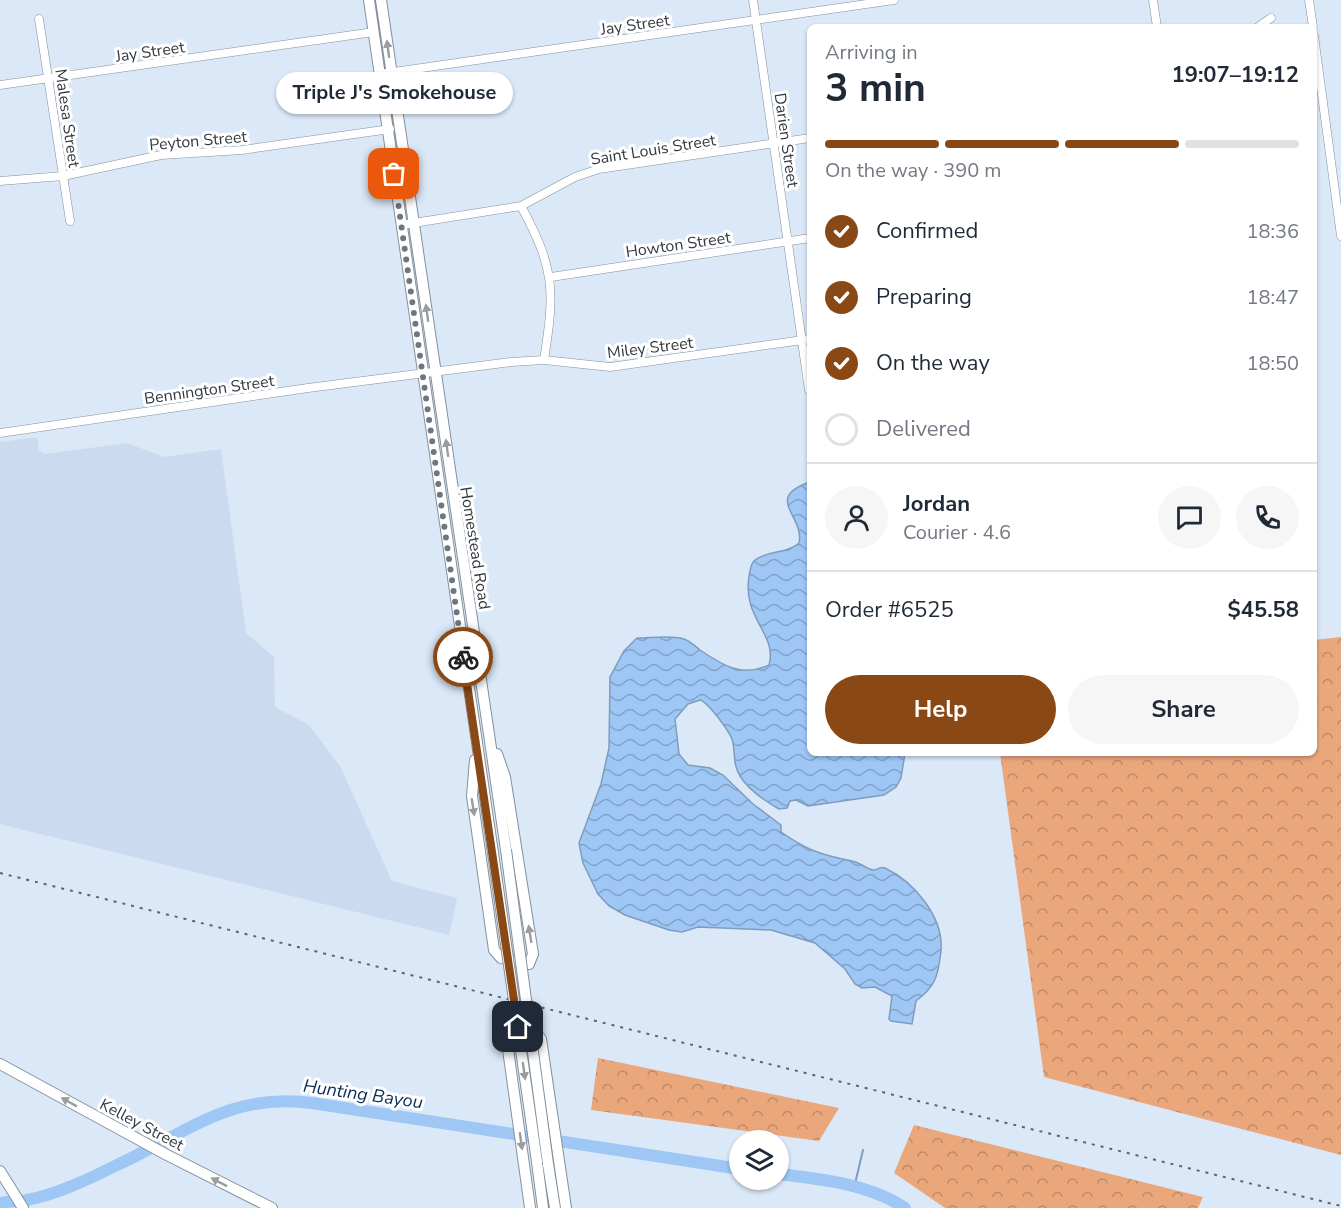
<!DOCTYPE html>
<meta charset="utf-8">
<style>
:root{--surface:#fff;--page:#f6f6f7;--text:#1f2937;--muted:#747a83;--line:#e0e1e3;--accent:#894814}
body{margin:0;font-family:"Nunito Sans",sans-serif;background:var(--page);color:var(--text);height:100vh;display:flex;flex-direction:column;font-size:22px;white-space:nowrap}
*{box-sizing:border-box;margin:0}
p{font-size:20px;color:var(--muted)}
.icon{flex:none;width:33px;height:33px;fill:none;stroke:currentColor;stroke-width:2;stroke-linecap:round;stroke-linejoin:round}
.map{position:relative;flex:1;overflow:hidden}
.side{position:absolute;left:807px;top:24px;width:510px;height:732px;display:flex;flex-direction:column;background:var(--surface);border-radius:9px;box-shadow:0 2px 4px #0004}
.side>*{flex:none}
.fabs{position:absolute;left:729px;top:1130px;display:grid;gap:12px}
.fabs a{display:grid;place-items:center;width:60px;height:60px;border-radius:50%;background:var(--surface);box-shadow:0 2px 4px #0004;font-size:30px}
.pin{position:absolute;display:grid;place-items:center;width:51px;height:51px;color:#fff;margin:-26px;border-radius:12px;box-shadow:0 3px 9px #0006}
.courier{position:absolute;display:grid;place-items:center;width:60px;height:60px;margin:-30px;border:4px solid #894814;border-radius:50%;background:#fff;color:#222;box-shadow:0 2px 8px #0007}
.bubble{position:absolute;height:42px;border-radius:21px;background:var(--surface);box-shadow:0 2px 4px #0004;font-size:20px;font-weight:700;line-height:42px;text-align:center}
.head em{font-style:normal;font-weight:700}
.head div{display:flex;flex-direction:column-reverse}
.head{display:flex;align-items:center;justify-content:space-between;height:102px;padding:0 18px}
h1{font-size:39px;font-weight:700;line-height:45px}
.bar{display:grid;grid-template-columns:repeat(4,1fr);gap:9px 6px;align-content:center;height:72px;padding:0 18px}
.bar i{height:8px;border-radius:4px;background:var(--line)}
.bar .on{background:var(--accent)}
.bar p{grid-column:span 4}
.line{display:flex;align-items:center;gap:15px;padding:0 18px;border-top:2px solid var(--line)}
.line div{flex:1}
.round{display:grid;place-items:center;flex:none;width:63px;height:63px;border-radius:32px;background:var(--page)}
ol{padding:0 18px;list-style:none}
li{display:flex;align-items:center;gap:18px;height:66px}
li p{margin-inline-start:auto}
li .icon{padding:6px;border-radius:50%;background:var(--accent);color:#fff;stroke-width:4}
li:last-child{color:var(--muted)}
li i{width:33px;height:33px;border:3px solid var(--line);border-radius:50%}
.primary-button{display:flex;gap:12px;margin-top:auto;padding:12px 18px}
.primary-button a{flex:1;height:69px;border-radius:36px;background:var(--accent);color:#fff;font-size:24px;font-weight:700;line-height:69px;text-align:center}
.primary-button a+a{background:var(--page);color:var(--text)}
.map>svg:first-child{display:block}
.built{fill:#cadbf0}
.forest{fill:url(#forest-crowns)}
.water{fill:url(#water-waves);stroke:#7e9cbe;stroke-width:1.5}
.lines{fill:none;stroke-linecap:round;stroke-linejoin:round}
.stream{stroke:#7e9cbe;stroke-width:2}
.river{stroke:#9ec7f5;stroke-width:12}
.street-casing{stroke:#84909d;stroke-width:9}
.secondary-casing{stroke:#84909d;stroke-width:12}
.street{stroke:#fff;stroke-width:8}
.secondary{stroke:#fff;stroke-width:10}
.rail{stroke:#5d646c;stroke-width:2;stroke-dasharray:3 6;stroke-linecap:butt}
.secondary-bridge-casing{stroke:#84909d;stroke-width:12;stroke-linecap:butt}
.secondary-bridge{stroke:#fff;stroke-width:10}
.oneway{fill:#9a9c9f}
.done{stroke:#6e767f;stroke-width:6;stroke-dasharray:0 10.8}
.route{stroke:#894814;stroke-width:8}
.labels{text-anchor:middle;stroke-width:6;stroke-linejoin:round;paint-order:stroke}
.street-label{font-size:16px;fill:#34393f;stroke:#fff}
.water-label{font-size:18px;font-style:italic;fill:#0b2f54;stroke:#fff}
</style>
<div class="map">
<svg width="1341" height="1208" viewBox="0 0 1341 1208">
<defs>
<pattern id="forest-crowns" width="20" height="18" patternUnits="userSpaceOnUse" patternTransform="scale(1.5)"><rect width="20" height="18" fill="#eaa77c"/><path d="M2 6a3 3 0 1 1 6 0M12 15a3 3 0 1 1 6 0" fill="none" stroke="#be8967"/></pattern>
<pattern id="water-waves" width="16" height="10" patternUnits="userSpaceOnUse" patternTransform="scale(1.5)"><rect width="16" height="10" fill="#9ec7f5"/><path d="M0 5q4-4 8 0t8 0" fill="none" stroke="#82a3c8"/></pattern>
</defs>
<rect width="100%" height="100%" fill="#dbe8f7"/>
<!-- built -->
<path class="built" d="M 37,437 L 39,450 L 45,454 L 127,443 L 164,457 L 221,449 L 246,633 L 274,657 L 275,707 L 309,725 L 340,766 L 392,881 L 457,898 L 449,935 L 0,824 L 0,442 Z"/>
<!-- forest -->
<path class="forest" d="M 1341,637 L 1341,1155 L 1044,1077 L 1000,753 L 1314,753 L 1314,640 Z
M 598,1058 L 839,1108 L 819,1141 L 591,1110 Z
M 914,1125 L 1203,1197 L 1198,1208 L 945,1208 L 894,1173 Z"/>
<!-- water -->
<path class="water" d="M 810,482 L 810,753 L 905,753 L 901,778 L 896,787 L 884,795 L 808,806 L 796,800 L 790,801 L 787,808 L 779,809 C 765,801 748,789 740,776 C 732,763 736,752 732,739 C 729,731 708,702 700,700 L 688,704 L 675,719 L 679,754 L 688,765 L 710,768 L 723,775 L 753,804 L 781,825 L 781,832 C 807,850 821,855 852,861 C 860,862 866,869 873,870 C 878,870 880,866 885,868 C 914,882 944,917 941,951 C 938,976 936,986 916,1001 L 912,1024 L 891,1021 L 889,1019 L 892,996 L 875,987 L 862,988 L 855,984 L 845,969 L 815,943 L 771,930 L 698,927 L 682,932 L 669,930 L 625,915 L 609,906 L 598,894 L 583,863 L 579,843 L 601,784 L 609,748 L 610,677 L 624,651 L 637,638 C 652,638 670,635 684,639 C 690,641 695,646 700,650 C 722,665 742,678 769,665 C 778,635 742,618 749,577 C 750,571 750,564 755,560 C 768,550 787,554 799,543 C 805,516 763,498 810,482 Z"/>
<g class="lines">
<!-- stream -->
<path class="stream" d="M 854,1188 L 863,1150"/>
<!-- river -->
<path class="river" d="M 778,1174 C 820,1179 869,1184 905,1208
M 0,1203 C 9,1201 18,1202 27,1200 C 58,1194 89,1179 117,1165 C 187,1133 230,1092 312,1103 L 740,1169"/>
<!-- street casing -->
<g class="street-casing">
<path id="street" d="M 753,0 L 809,390
M 1153,0 L 1157,27
M 1309,0 L 1313,27
M 39,19 L 70,221
M 1258,27 L 1271,18
M 1314,36 L 1341,236
M 380,74 L 894,0
M 0,85 L 374,32
M 0,181 L 63,176 L 161,155 L 242,150 L 390,129
M 521,206 C 555,269 555,290 544,360
M 401,225 L 521,206 L 575,177 L 599,169 L 810,138
M 551,277 L 810,238
M 0,433 L 308,388 L 511,362 L 544,360 L 610,367 L 810,339"/>
</g>
<!-- secondary casing -->
<g class="secondary-casing">
<path id="secondary" d="M 369,0 L 492,846
M 381,0 L 506,850
M 475,760 L 472,796 L 494,950 L 501,958 L 529,964 L 533,954 L 505,777 L 497,754
M 0,1064 L 167,1155 L 272,1208
M 537,1162 L 543,1208
M 548,1164 L 555,1208
M 0,1171 L 23,1208
M 530,1208 L 506,1035 L 507,1031 C 516,1024 535,1028 541,1039 L 566,1208"/>
</g>
<!-- street -->
<use href="#street" class="street"/>
<!-- secondary -->
<use href="#secondary" class="secondary"/>
<!-- rail -->
<path class="rail" d="M 0,873 L 1341,1206"/>
<!-- secondary-bridge casing -->
<g class="secondary-bridge-casing">
<path id="secondary-bridge" d="M 492,846 L 537,1162
M 506,850 L 548,1164"/>
</g>
<!-- secondary-bridge -->
<use href="#secondary-bridge" class="secondary-bridge"/>
</g>
<!-- one-way arrows -->
<defs><path id="oneway-solid" d="M-6-.8H1V-3.2L6.5 0L1 3.2V.8H-6Z" transform="scale(1.5)"/></defs>
<g class="oneway">
<use href="#oneway-solid" transform="translate(388 49) rotate(-98)"/>
<use href="#oneway-solid" transform="translate(427 313) rotate(-98)"/>
<use href="#oneway-solid" transform="translate(447 448) rotate(-98)"/>
<use href="#oneway-solid" transform="translate(473 807) rotate(81)"/>
<use href="#oneway-solid" transform="translate(530 934) rotate(-99)"/>
<use href="#oneway-solid" transform="translate(524 1071) rotate(82)"/>
<use href="#oneway-solid" transform="translate(69 1102) rotate(-151)"/>
<use href="#oneway-solid" transform="translate(521 1141) rotate(82)"/>
<use href="#oneway-solid" transform="translate(219 1182) rotate(-153)"/>
</g>
<g class="lines">
<!-- done -->
<path class="done" d="M 394,174 L 463,657"/>
<!-- route -->
<path class="route" d="M 463,657 L 518,1027"/>
</g>
<g class="labels">
<!-- street labels -->
<g class="street-label">
<text transform="translate(635 24) rotate(-8)" y="6">Jay Street</text>
<text transform="translate(150 51) rotate(-8)" y="6">Jay Street</text>
<text transform="translate(68 118) rotate(82)" y="6">Malesa Street</text>
<text transform="translate(198 140) rotate(-5)" y="6">Peyton Street</text>
<text transform="translate(787 140) rotate(82)" y="6">Darien Street</text>
<text transform="translate(653 149) rotate(-9)" y="6">Saint Louis Street</text>
<text transform="translate(678 244) rotate(-8)" y="6">Howton Street</text>
<text transform="translate(650 347) rotate(-7)" y="6">Miley Street</text>
<text transform="translate(209 389) rotate(-8)" y="6">Bennington Street</text>
<text transform="translate(476 548) rotate(81)" y="6">Homestead Road</text>
<text transform="translate(142 1124) rotate(28)" y="6">Kelley Street</text>
</g>
<!-- water labels -->
<g class="water-label">
<text transform="translate(363 1094) rotate(8)" y="6">Hunting Bayou</text>
</g>
</g>
</svg>
<div class="fabs">
<a><svg class="icon" aria-label="layers" viewBox="0 0 24 24"><path d="M12 4l9 5-9 5-9-5zM3 14l9 5 9-5"/></svg></a>
</div>
<div class="pin" style="left:394px;top:174px;background:#ea580c"><svg class="icon" aria-label="bag" viewBox="0 0 24 24"><path d="M5 8h14l-1 12H6zM9 8a3 3 0 0 1 6 0"/></svg></div>
<div class="pin" style="left:518px;top:1027px;background:#1f2937"><svg class="icon" aria-label="home" viewBox="0 0 24 24"><path d="M3 11l9-7 9 7M6 9v11h12V9"/></svg></div>
<div class="courier" style="left:463px;top:657px"><svg class="icon" aria-label="bike" viewBox="0 0 24 24"><circle cx="6" cy="16" r="4"/><circle cx="18" cy="16" r="4"/><path d="M6 16l4-8h5l3 8M10 8l3 8H6M13 5h3"/></svg></div>
<div class="bubble" style="left:276px;top:72px;width:237px">Triple J's Smokehouse</div>
<section class="side">
<div class="head"><div><h1>3 min</h1><p>Arriving in</p></div><em>19:07–19:12</em></div>
<div class="bar"><i class="on"></i><i class="on"></i><i class="on"></i><i></i><p>On the way · 390 m</p></div>
<ol>
<li><svg class="icon" aria-label="check" viewBox="0 0 24 24"><path d="M5 12l5 5 9-10"/></svg>Confirmed<p>18:36</p></li>
<li><svg class="icon" aria-label="check" viewBox="0 0 24 24"><path d="M5 12l5 5 9-10"/></svg>Preparing<p>18:47</p></li>
<li><svg class="icon" aria-label="check" viewBox="0 0 24 24"><path d="M5 12l5 5 9-10"/></svg>On the way<p>18:50</p></li>
<li><i></i>Delivered</li>
</ol>
<div class="line" style="height:108px"><a class="round"><svg class="icon" aria-label="person" viewBox="0 0 24 24"><circle cx="12" cy="8" r="4"/><path d="M4 21q1-7 8-7t8 7"/></svg></a><div><b>Jordan</b><p>Courier · 4.6</p></div><a class="round"><svg class="icon" aria-label="chat" viewBox="0 0 24 24"><path d="M4 5h16v11H9l-5 4z"/></svg></a><a class="round"><svg class="icon" aria-label="phone" viewBox="0 0 24 24"><path d="M5 4h4l2 5-3 2q2 4 5 5l2-3 5 2v4C11 20 4 13 5 4z"/></svg></a></div>
<div class="line" style="height:78px"><div>Order #6525</div><b>$45.58</b></div>
<div class="primary-button"><a>Help</a><a>Share</a></div>
</section>
</div>
